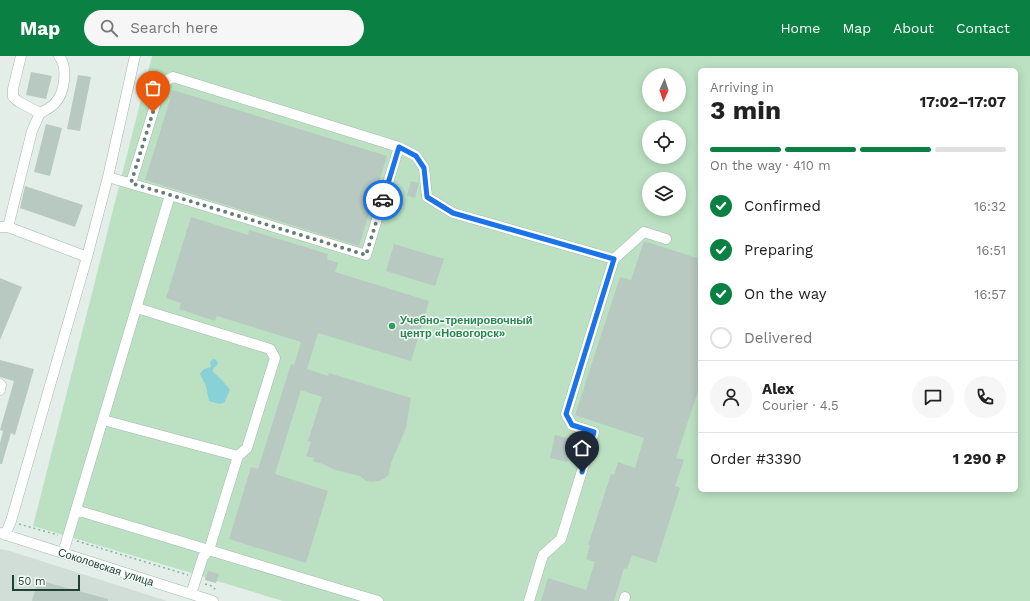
<!DOCTYPE html>
<meta charset="utf-8">
<style>
:root{--surface:#fff;--page:#f6f6f6;--text:#222;--muted:#767676;--line:#e0e0e0;--accent:#0b8043}
body{margin:0;font-family:"Work Sans",sans-serif;background:var(--page);color:var(--text);height:100vh;display:flex;flex-direction:column;font-size:15px;white-space:nowrap}
*{box-sizing:border-box;margin:0}
p{font-size:13px;color:var(--muted)}
.icon{flex:none;width:22px;height:22px;fill:none;stroke:currentColor;stroke-width:2;stroke-linecap:round;stroke-linejoin:round}
.map{position:relative;flex:1;overflow:hidden}
.panel{position:absolute;left:698px;top:12px;width:320px;height:424px;display:flex;flex-direction:column;background:var(--surface);border-radius:6px;box-shadow:0 2px 10px #0003}
.panel>*{flex:none}
.needle{width:26px;rotate:183deg}
.controls{position:absolute;left:642px;top:12px;display:grid;gap:8px}
.controls a{display:grid;place-items:center;width:44px;height:44px;border-radius:50%;background:var(--surface);box-shadow:0 2px 10px #0003;font-size:20px}
.scale{position:absolute;left:12px;bottom:10px;width:68px;box-sizing:border-box;padding-left:4px;border:2px solid #214136;border-top:0;font-size:11px;line-height:14px;white-space:nowrap;color:#214136;-webkit-text-stroke:3px #f4faf7;paint-order:stroke}
.pin{position:absolute;display:grid;place-items:center;width:34px;height:34px;color:#fff;margin:-41px -17px;border-radius:50% 50% 50% 0;rotate:-45deg;box-shadow:0 0 4px #0007}
.pin .icon{rotate:45deg}
.courier{position:absolute;display:grid;place-items:center;width:40px;height:40px;margin:-20px;border:3px solid #1a73e8;border-radius:50%;background:#fff;color:#222;box-shadow:0 1px 5px #0007}
.overview em{font-style:normal;font-weight:700}
.overview div{display:flex;flex-direction:column-reverse}
.overview{display:flex;align-items:center;justify-content:space-between;height:68px;padding:0 12px}
h1{font-size:26px;font-weight:700;line-height:30px}
.bar{display:grid;grid-template-columns:repeat(4,1fr);gap:6px 4px;align-content:center;height:48px;padding:0 12px}
.bar i{height:5px;border-radius:3px;background:var(--line)}
.bar .on{background:var(--accent)}
.bar p{grid-column:span 4}
.line{display:flex;align-items:center;gap:10px;padding:0 12px;border-top:1px solid var(--line)}
.line div{flex:1}
.round{display:grid;place-items:center;flex:none;width:42px;height:42px;border-radius:21px;background:var(--page)}
ol{padding:0 12px;list-style:none}
li{display:flex;align-items:center;gap:12px;height:44px}
li p{margin-inline-start:auto}
li .icon{padding:4px;border-radius:50%;background:var(--accent);color:#fff;stroke-width:4}
li:last-child{color:var(--muted)}
li i{width:22px;height:22px;border:2px solid var(--line);border-radius:50%}
header{display:flex;align-items:center;gap:24px;box-sizing:border-box;height:56px;padding:0 20px;background:var(--accent);color:#fff}
header strong{font-size:19px}
nav{display:flex;gap:22px;margin-inline-start:auto;font-size:14px}
.search{width:280px;height:36px;background:var(--page);display:flex;align-items:center;gap:10px;box-sizing:border-box;padding:0 14px;border-radius:22px;color:var(--muted);font-size:15px}
.map>svg:first-child{display:block}
.built{fill:#d1ded7}
.green{fill:#bbe1c2;fill-rule:evenodd}
.water{fill:#87d1d7}
.building{fill:#b8c9c1}
.lines{fill:none;stroke-linecap:round;stroke-linejoin:round}
.minor-casing{stroke:#a5b7af;stroke-width:11}
.path{stroke:#81b4a0;stroke-width:1.5;stroke-dasharray:2 3;stroke-linecap:butt}
.minor{stroke:#fff;stroke-width:10}
.done{stroke:#657e74;stroke-width:4;stroke-dasharray:0 7.2}
.route{stroke:#1a73e8;stroke-width:5}
.leisure-dot{fill:#2e9e5b;stroke:#f4faf7;stroke-width:1.5}
.labels{text-anchor:middle;stroke-width:3;stroke-linejoin:round;paint-order:stroke}
.leisure-label{font-size:11px;font-weight:bold;fill:#27864d;stroke:#f4faf7;text-anchor:start}
.street-label{font-size:11px;fill:#214136;stroke:#f4faf7}
</style>
<header>
<strong>Map</strong>
<div class="search"><svg class="icon" aria-label="search" viewBox="0 0 24 24"><circle cx="10" cy="10" r="6"/><path d="M15 15l6 6"/></svg>Search here</div>
<nav><a>Home</a><a>Map</a><a>About</a><a>Contact</a></nav>
</header>
<div class="map">
<svg width="1030" height="545" viewBox="0 0 1030 545">
<rect width="100%" height="100%" fill="#e3eee8"/>
<!-- built -->
<path class="built" d="M 0,493 L 10,495 L 167,545 L 0,545 Z"/>
<!-- green -->
<path class="green" d="M 152,0 L 1030,0 L 1030,545 L 283,545 L 217,525 L 216,527 L 205,524 L 205,521 L 33,470 ZM 700,14 L 1016,14 L 1016,434 L 700,434 ZM 649,19 L 679,19 L 679,49 L 649,49 ZM 649,71 L 679,71 L 679,101 L 649,101 ZM 649,123 L 679,123 L 679,153 L 649,153 Z"/>
<!-- water -->
<path class="water" d="M 213,303 L 216,304 L 218,308 L 213,313 L 213,316 L 221,323 L 230,334 L 224,347 L 219,348 L 209,345 L 206,330 L 200,318 L 204,313 L 211,311 L 210,306 Z"/>
<!-- building -->
<path class="building" d="M 31,16 L 52,20 L 46,43 L 26,39 Z
M 78,19 L 91,21 L 80,75 L 67,73 Z
M 173,34 L 387,100 L 359,190 L 145,124 Z
M 46,68 L 62,72 L 50,120 L 34,116 Z
M 411,125 L 419,127 L 415,142 L 407,140 Z
M 25,130 L 83,149 L 75,171 L 20,152 Z
M 191,161 L 248,179 L 249,174 L 328,198 L 327,203 L 338,207 L 335,216 L 429,245 L 411,305 L 318,277 L 307,313 L 328,320 L 329,317 L 411,342 L 406,372 L 391,407 L 389,418 L 385,422 L 379,425 L 370,426 L 365,424 L 360,420 L 335,414 L 323,408 L 313,405 L 314,402 L 306,400 L 311,386 L 308,385 L 322,341 L 301,334 L 275,418 L 328,435 L 306,507 L 229,483 L 251,411 L 258,413 L 291,308 L 294,309 L 301,286 L 217,260 L 215,265 L 179,253 L 181,247 L 166,242 Z
M 644,185 L 700,203 L 700,329 L 676,402 L 684,404 L 675,430 L 680,432 L 656,507 L 632,499 L 627,513 L 624,512 L 614,545 L 541,545 L 548,522 L 586,534 L 595,506 L 586,503 L 590,489 L 588,489 L 611,418 L 614,419 L 618,406 L 635,412 L 644,382 L 575,359 L 620,221 L 631,224 Z
M 394,188 L 444,203 L 435,230 L 386,215 Z
M 0,222 L 22,231 L 0,284 Z
M 0,304 L 34,313 L 15,379 L 11,377 L 2,408 L 0,408 L 0,387 L 3,375 L 0,374 L 14,325 L 0,321 Z
M 555,379 L 572,383 L 567,406 L 550,402 Z
M 208,515 L 219,518 L 216,527 L 205,524 Z
M 38,524 L 108,543 L 108,545 L 32,545 Z"/>
<g class="lines">
<!-- minor casing -->
<g class="minor-casing">
<path id="minor" d="M 21,0 L 13,33 L 13,41 L 19,46 L 40,57
M 399,91 L 416,100 L 424,112 L 427,141 L 453,157 L 614,203
M 131,127 L 162,27 L 173,21 L 399,91 L 366,199 L 170,139
M 0,171 L 8,171 L 87,201
M 8,171 L 32,75 L 40,57 C 46,54 51,52 55,47 C 65,37 68,11 59,0
M 137,252 L 270,293 L 275,302 L 247,392 L 238,400 L 209,494 L 203,501 L 191,538
M 0,328 L 1,329 L 0,334
M 103,364 L 238,400
M 76,454 L 378,545
M 0,477 L 213,545
M 5,479 L 11,465 L 87,201 L 108,121 L 135,0
M 63,497 L 170,139 L 108,121
M 529,545 L 543,499 L 561,483 L 594,376 L 572,369 L 566,358 L 614,203 L 644,176 L 666,183
M 624,545 L 625,541"/>
</g>
<!-- path -->
<path class="path" d="M 19,468 L 58,479
M 77,485 L 188,519
M 205,528 L 212,530 L 217,535"/>
<!-- minor -->
<use href="#minor" class="minor"/>
</g>
<g class="lines">
<!-- done -->
<path class="done" d="M 153,56 L 131,127 L 366,199 L 383,144"/>
<!-- route -->
<path class="route" d="M 383,144 L 399,91 L 416,100 L 424,112 L 427,141 L 453,157 L 614,203 L 566,358 L 572,369 L 594,376 L 582,416"/>
</g>
<!-- markers -->
<circle class="leisure-dot" cx="392" cy="270" r="4"/>
<g class="labels">
<!-- leisure labels -->
<g class="leisure-label">
<text x="400" y="268">Учебно-тренировочный<tspan x="400" dy="13">центр «Новогорск»</tspan></text>
</g>
<!-- street labels -->
<g class="street-label">
<text transform="translate(106 511) rotate(18)" y="4">Соколовская улица</text>
</g>
</g>
</svg>
<div class="controls">
<a><svg class="needle" viewBox="-14 -14 28 28"><path d="M0-13l5 13h-10z" fill="#e53935"/><path d="M0 13l5-13h-10z" fill="#767676"/></svg></a>
<a><svg class="icon" aria-label="locate" viewBox="0 0 24 24"><circle cx="12" cy="12" r="6"/><path d="M12 2v4M12 18v4M2 12h4M18 12h4"/></svg></a>
<a><svg class="icon" aria-label="layers" viewBox="0 0 24 24"><path d="M12 4l9 5-9 5-9-5zM3 14l9 5 9-5"/></svg></a>
</div>
<div class="scale">50 m</div>
<div class="pin" style="left:153px;top:56px;background:#ea580c"><svg class="icon" aria-label="bag" viewBox="0 0 24 24"><path d="M5 8h14l-1 12H6zM9 8a3 3 0 0 1 6 0"/></svg></div>
<div class="pin" style="left:582px;top:416px;background:#1f2937"><svg class="icon" aria-label="home" viewBox="0 0 24 24"><path d="M3 11l9-7 9 7M6 9v11h12V9"/></svg></div>
<div class="courier" style="left:383px;top:144px"><svg class="icon" aria-label="car" viewBox="0 0 24 24"><path d="M5 17H2v-5l4-1 3-4h7l3 4 3 1v5h-3M9 17h6M6 11h13"/><circle cx="7" cy="17" r="2"/><circle cx="17" cy="17" r="2"/></svg></div>
<section class="panel">
<div class="overview"><div><h1>3 min</h1><p>Arriving in</p></div><em>17:02–17:07</em></div>
<div class="bar"><i class="on"></i><i class="on"></i><i class="on"></i><i></i><p>On the way · 410 m</p></div>
<ol>
<li><svg class="icon" aria-label="check" viewBox="0 0 24 24"><path d="M5 12l5 5 9-10"/></svg>Confirmed<p>16:32</p></li>
<li><svg class="icon" aria-label="check" viewBox="0 0 24 24"><path d="M5 12l5 5 9-10"/></svg>Preparing<p>16:51</p></li>
<li><svg class="icon" aria-label="check" viewBox="0 0 24 24"><path d="M5 12l5 5 9-10"/></svg>On the way<p>16:57</p></li>
<li><i></i>Delivered</li>
</ol>
<div class="line" style="height:72px"><a class="round"><svg class="icon" aria-label="person" viewBox="0 0 24 24"><circle cx="12" cy="8" r="4"/><path d="M4 21q1-7 8-7t8 7"/></svg></a><div><b>Alex</b><p>Courier · 4.5</p></div><a class="round"><svg class="icon" aria-label="chat" viewBox="0 0 24 24"><path d="M4 5h16v11H9l-5 4z"/></svg></a><a class="round"><svg class="icon" aria-label="phone" viewBox="0 0 24 24"><path d="M5 4h4l2 5-3 2q2 4 5 5l2-3 5 2v4C11 20 4 13 5 4z"/></svg></a></div>
<div class="line" style="height:52px"><div>Order #3390</div><b>1 290 ₽</b></div>
</section>
</div>
